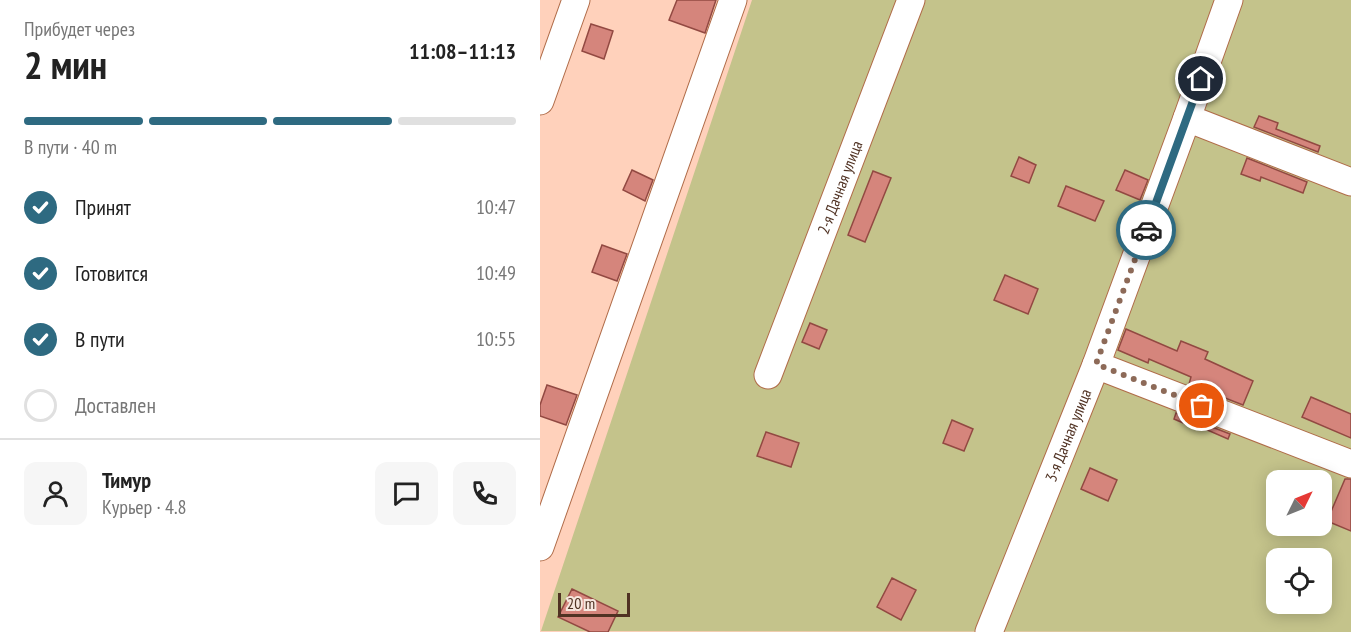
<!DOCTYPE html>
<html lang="ru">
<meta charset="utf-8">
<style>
:root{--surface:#fff;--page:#f6f6f6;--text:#222;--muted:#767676;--line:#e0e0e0;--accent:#2e6a81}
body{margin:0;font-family:"PT Sans Narrow",sans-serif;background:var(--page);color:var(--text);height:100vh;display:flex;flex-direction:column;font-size:22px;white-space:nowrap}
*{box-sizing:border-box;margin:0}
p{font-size:20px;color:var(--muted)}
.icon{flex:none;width:33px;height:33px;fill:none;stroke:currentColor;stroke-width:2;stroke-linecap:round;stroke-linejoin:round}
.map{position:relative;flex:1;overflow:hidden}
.panel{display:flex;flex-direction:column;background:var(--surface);width:540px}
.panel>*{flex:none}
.needle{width:39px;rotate:47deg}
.tools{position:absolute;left:726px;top:470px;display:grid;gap:12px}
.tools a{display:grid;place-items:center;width:66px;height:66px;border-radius:12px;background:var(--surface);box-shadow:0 3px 15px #0003;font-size:30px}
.scale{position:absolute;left:18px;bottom:15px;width:72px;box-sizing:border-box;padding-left:6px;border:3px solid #503223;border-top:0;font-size:16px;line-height:21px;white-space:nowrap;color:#503223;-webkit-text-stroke:4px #f6e6de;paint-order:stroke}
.pin{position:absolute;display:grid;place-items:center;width:51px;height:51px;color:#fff;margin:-26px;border:3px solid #fff;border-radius:50%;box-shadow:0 2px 6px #0007}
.courier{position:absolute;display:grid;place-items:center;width:60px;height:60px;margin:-30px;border:4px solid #2e6a81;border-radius:50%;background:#fff;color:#222;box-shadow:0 2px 8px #0007}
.summary em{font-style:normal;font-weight:700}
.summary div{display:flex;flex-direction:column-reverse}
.summary{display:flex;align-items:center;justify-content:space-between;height:102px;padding:0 24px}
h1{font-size:39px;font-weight:700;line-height:45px}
.bar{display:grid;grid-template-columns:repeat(4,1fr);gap:9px 6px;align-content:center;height:72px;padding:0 24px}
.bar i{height:8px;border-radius:4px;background:var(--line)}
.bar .current{background:var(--accent)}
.bar p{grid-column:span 4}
.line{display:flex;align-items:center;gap:15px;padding:0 24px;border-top:2px solid var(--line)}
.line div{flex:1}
.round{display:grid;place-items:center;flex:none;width:63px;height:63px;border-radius:12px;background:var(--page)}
ol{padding:0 24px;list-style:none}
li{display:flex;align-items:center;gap:18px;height:66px}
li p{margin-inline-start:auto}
li .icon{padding:6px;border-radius:50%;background:var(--accent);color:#fff;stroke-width:4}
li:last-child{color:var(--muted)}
li i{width:33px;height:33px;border:3px solid var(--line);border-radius:50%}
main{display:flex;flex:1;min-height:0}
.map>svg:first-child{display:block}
.green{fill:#c4c38b;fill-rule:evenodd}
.building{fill:#d5857c;stroke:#924942;stroke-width:1.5}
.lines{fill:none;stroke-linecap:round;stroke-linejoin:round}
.minor-casing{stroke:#b06c49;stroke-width:29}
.minor{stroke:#fff;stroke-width:27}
.done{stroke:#8d6a58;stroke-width:6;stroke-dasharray:0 10.8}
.route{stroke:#2e6a81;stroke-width:8}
.labels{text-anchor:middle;stroke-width:5;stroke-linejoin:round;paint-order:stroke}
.street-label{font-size:16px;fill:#503223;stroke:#f6e6de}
</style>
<main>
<section class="panel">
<div class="summary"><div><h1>2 мин</h1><p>Прибудет через</p></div><em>11:08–11:13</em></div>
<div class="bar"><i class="current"></i><i class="current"></i><i class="current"></i><i></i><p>В пути · 40 m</p></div>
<ol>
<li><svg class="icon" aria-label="check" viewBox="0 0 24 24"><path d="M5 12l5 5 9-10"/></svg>Принят<p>10:47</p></li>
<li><svg class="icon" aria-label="check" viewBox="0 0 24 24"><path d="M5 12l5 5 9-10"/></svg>Готовится<p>10:49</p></li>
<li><svg class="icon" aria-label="check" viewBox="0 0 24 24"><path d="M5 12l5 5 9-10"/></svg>В пути<p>10:55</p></li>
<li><i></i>Доставлен</li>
</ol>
<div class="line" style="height:108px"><a class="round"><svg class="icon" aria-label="person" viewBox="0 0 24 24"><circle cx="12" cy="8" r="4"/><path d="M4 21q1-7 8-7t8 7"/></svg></a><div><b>Тимур</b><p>Курьер · 4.8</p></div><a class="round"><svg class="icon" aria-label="chat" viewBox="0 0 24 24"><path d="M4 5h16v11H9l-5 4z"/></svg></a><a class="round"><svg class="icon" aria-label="phone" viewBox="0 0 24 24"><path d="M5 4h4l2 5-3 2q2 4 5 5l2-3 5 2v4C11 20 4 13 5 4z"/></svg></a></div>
</section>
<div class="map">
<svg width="811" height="632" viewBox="0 0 811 632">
<rect width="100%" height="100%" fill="#ffd1bb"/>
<!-- green -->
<path class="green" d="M 212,0 L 811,0 L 811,632 L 1,631 ZM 736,480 L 782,480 L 782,525 L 736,525 ZM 736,558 L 782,558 L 782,603 L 736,603 Z"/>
<!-- building -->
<path class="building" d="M 137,0 L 176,0 L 165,33 L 129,20 Z
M 51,24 L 73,31 L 64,59 L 42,51 Z
M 719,116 L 738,123 L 736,129 L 780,146 L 778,152 L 714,127 Z
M 479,157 L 496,165 L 489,183 L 471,176 Z
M 707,158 L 767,182 L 763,193 L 721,177 L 720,181 L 701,174 Z
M 92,170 L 113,180 L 105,201 L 83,190 Z
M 585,170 L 608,180 L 600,200 L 576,190 Z
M 333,171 L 351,178 L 325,242 L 308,235 Z
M 526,186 L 564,201 L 555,221 L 518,206 Z
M 62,245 L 87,254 L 77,281 L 52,272 Z
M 465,275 L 498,289 L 488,314 L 454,300 Z
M 270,323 L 287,330 L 279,349 L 262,342 Z
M 586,329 L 637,351 L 641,341 L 668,352 L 665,359 L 713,381 L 703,405 L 649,384 L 651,377 L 609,359 L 608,363 L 578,350 Z
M 7,385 L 37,395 L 26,425 L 0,416 L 0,405 Z
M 771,397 L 811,414 L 811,438 L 762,417 Z
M 636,413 L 690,434 L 688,439 L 656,425 L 655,428 L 634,419 Z
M 412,420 L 433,429 L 424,451 L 403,443 Z
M 226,432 L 259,443 L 251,467 L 217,456 Z
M 550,468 L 577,480 L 568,501 L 541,489 Z
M 805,479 L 811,479 L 811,531 L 787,521 Z
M 352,578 L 376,590 L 361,620 L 337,607 Z
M 32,589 L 78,611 L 68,632 L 50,632 L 18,617 Z"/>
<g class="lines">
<!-- minor casing -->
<g class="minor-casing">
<g id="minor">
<path d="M 0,101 L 36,0"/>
<path d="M 647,118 L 811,182"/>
<path d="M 556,365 L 811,464"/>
<path id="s1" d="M 228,375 L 371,0"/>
<path d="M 0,547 L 193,0"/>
<path id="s2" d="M 449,632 L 556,365 L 647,118 L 689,0"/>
</g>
</g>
<!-- minor -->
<use href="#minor" class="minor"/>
</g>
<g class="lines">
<!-- done -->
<path class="done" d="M 606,230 L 556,364 L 662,406"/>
<!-- route -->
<path class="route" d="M 606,230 L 661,79"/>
</g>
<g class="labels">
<!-- street labels -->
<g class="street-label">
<text dy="6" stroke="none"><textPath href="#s1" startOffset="201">2-я Дачная улица</textPath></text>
<text dy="6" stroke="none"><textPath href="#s2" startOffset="212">3-я Дачная улица</textPath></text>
</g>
</g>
</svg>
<div class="tools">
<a><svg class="needle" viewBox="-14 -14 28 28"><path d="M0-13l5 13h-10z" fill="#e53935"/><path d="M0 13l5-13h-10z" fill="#767676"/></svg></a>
<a><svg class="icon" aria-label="locate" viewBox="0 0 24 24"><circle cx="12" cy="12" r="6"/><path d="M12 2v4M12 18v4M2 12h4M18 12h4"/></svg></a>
</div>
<div class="scale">20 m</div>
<div class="pin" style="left:662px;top:406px;background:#ea580c"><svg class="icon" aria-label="bag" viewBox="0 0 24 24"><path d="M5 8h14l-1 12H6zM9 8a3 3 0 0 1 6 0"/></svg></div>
<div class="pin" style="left:661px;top:79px;background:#1f2937"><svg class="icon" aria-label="home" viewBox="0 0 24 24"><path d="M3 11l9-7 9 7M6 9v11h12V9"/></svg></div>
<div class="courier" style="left:606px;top:230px"><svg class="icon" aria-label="car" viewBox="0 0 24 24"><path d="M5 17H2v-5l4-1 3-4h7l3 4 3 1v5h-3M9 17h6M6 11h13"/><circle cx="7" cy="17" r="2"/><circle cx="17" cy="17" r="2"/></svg></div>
</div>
</main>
